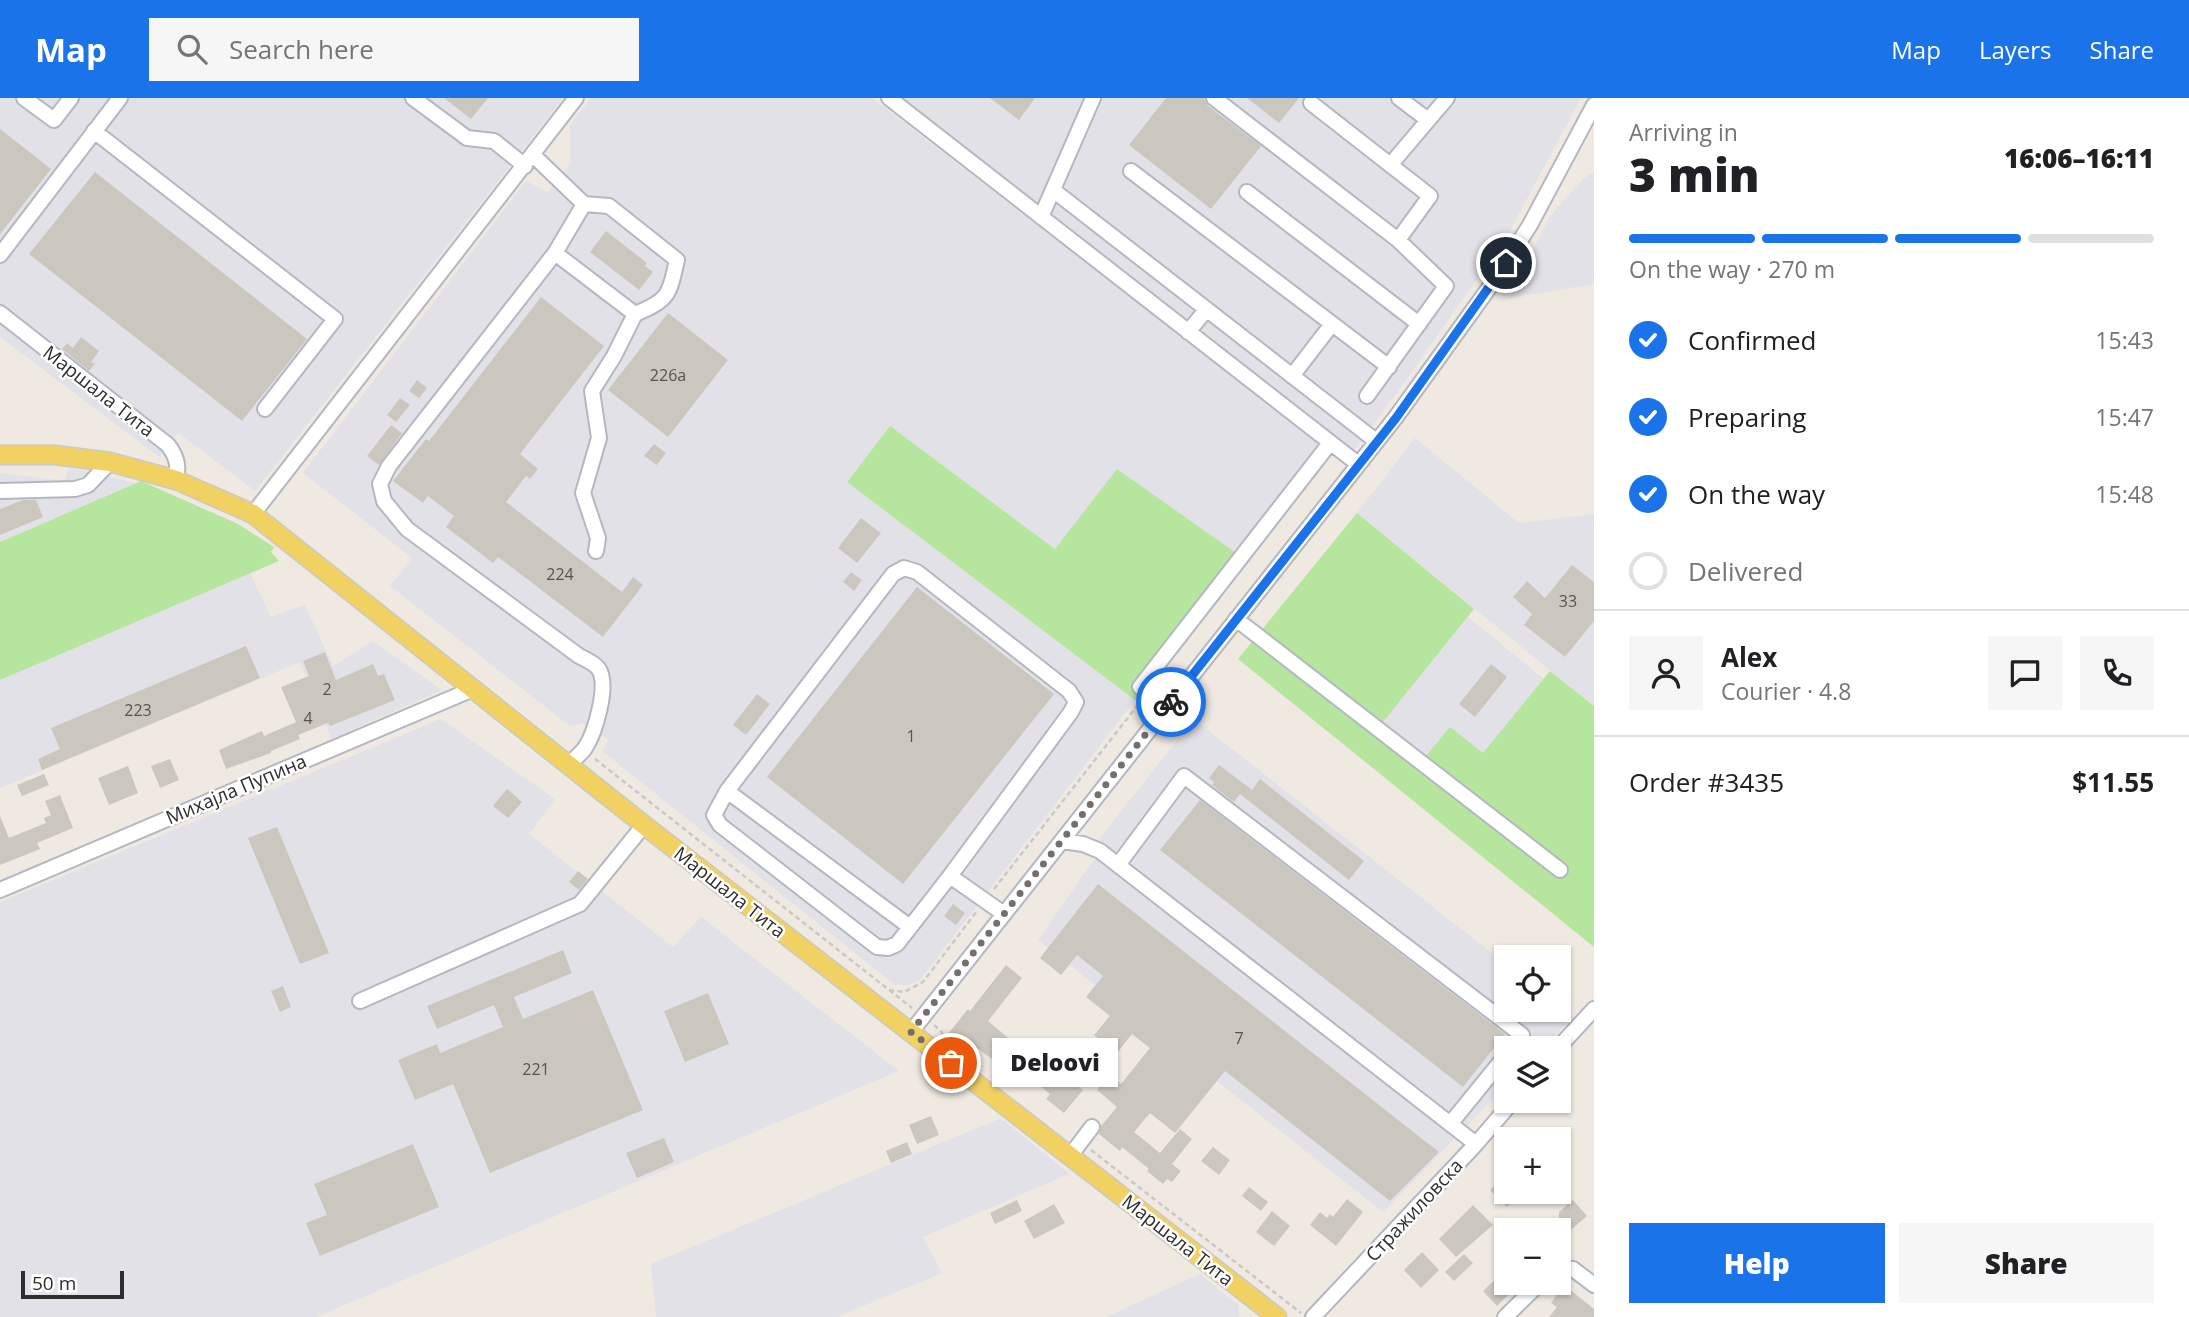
<!DOCTYPE html>
<meta charset="utf-8">
<style>
:root{--surface:#fff;--page:#f6f6f6;--text:#202124;--muted:#757577;--line:#e0e0e0;--accent:#1a73e8}
body{margin:0;font-family:"Open Sans",sans-serif;background:var(--page);color:var(--text);height:100vh;display:flex;flex-direction:column;font-size:26px;white-space:nowrap}
*{box-sizing:border-box;margin:0}
p{font-size:23px;color:var(--muted)}
.icon{flex:none;width:38px;height:38px;fill:none;stroke:currentColor;stroke-width:2;stroke-linecap:round;stroke-linejoin:round}
.map{position:relative;flex:1;overflow:hidden}
.drawer{display:flex;flex-direction:column;background:var(--surface);width:595px}
.drawer>*{flex:none}
.tools{position:absolute;left:1494px;top:847px;display:grid;gap:14px}
.tools a{display:grid;place-items:center;width:77px;height:77px;border-radius:0px;background:var(--surface);box-shadow:0 2px 5px #0004;font-size:35px}
.scale{position:absolute;left:21px;bottom:18px;width:103px;box-sizing:border-box;padding-left:7px;border:4px solid #2e2e2e;border-top:0;font-size:19px;line-height:24px;white-space:nowrap;color:#2e2e2e;-webkit-text-stroke:5px #fff;paint-order:stroke}
.pin{position:absolute;display:grid;place-items:center;width:60px;height:60px;color:#fff;margin:-30px;border:4px solid #fff;border-radius:50%;box-shadow:0 2px 7px #0007}
.courier{position:absolute;display:grid;place-items:center;width:70px;height:70px;margin:-35px;border:5px solid #1a73e8;border-radius:50%;background:#fff;color:#222;box-shadow:0 2px 9px #0007}
.bubble{position:absolute;height:49px;border-radius:0px;background:var(--surface);box-shadow:0 2px 5px #0004;font-size:23px;font-weight:800;line-height:49px;text-align:center}
.headline em{font-style:normal;font-weight:800}
.headline div{display:flex;flex-direction:column-reverse}
.headline{display:flex;align-items:center;justify-content:space-between;height:119px;padding:0 35px}
h1{font-size:46px;font-weight:800;line-height:52px}
.bar{display:grid;grid-template-columns:repeat(4,1fr);gap:10px 7px;align-content:center;height:84px;padding:0 35px}
.bar i{height:9px;border-radius:5px;background:var(--line)}
.bar .active{background:var(--accent)}
.bar p{grid-column:span 4}
.line{display:flex;align-items:center;gap:18px;padding:0 35px;border-top:2px solid var(--line)}
.line div{flex:1}
.round{display:grid;place-items:center;flex:none;width:74px;height:74px;border-radius:0px;background:var(--page)}
ol{padding:0 35px;list-style:none}
li{display:flex;align-items:center;gap:21px;height:77px}
li p{margin-inline-start:auto}
li .icon{padding:7px;border-radius:50%;background:var(--accent);color:#fff;stroke-width:4}
li:last-child{color:var(--muted)}
li i{width:38px;height:38px;border:4px solid var(--line);border-radius:50%}
.button{display:flex;gap:14px;margin-top:auto;padding:14px 35px}
.button a{flex:1;height:80px;border-radius:0px;background:var(--accent);color:#fff;font-size:28px;font-weight:800;line-height:80px;text-align:center}
.button a+a{background:var(--page);color:var(--text)}
header{display:flex;align-items:center;gap:42px;box-sizing:border-box;height:98px;padding:0 35px;background:var(--accent);color:#fff}
header strong{font-size:33px}
nav{display:flex;gap:38px;margin-inline-start:auto;font-size:24px}
.search{width:490px;height:63px;background:var(--page);display:flex;align-items:center;gap:18px;box-sizing:border-box;padding:0 24px;border-radius:0px;color:var(--muted);font-size:26px}
main{display:flex;flex:1;min-height:0}
.map>svg:first-child{display:block}
.industrial{fill:#e3e1e8}
.green{fill:#b6e59e}
.building{fill:#cbc7bf}
.lines{fill:none;stroke-linecap:round;stroke-linejoin:round}
.minor-casing{stroke:#b4b7c1;stroke-width:18}
.major-casing{stroke:#c9c9c9;stroke-width:21}
.path{stroke:#c9c9c9;stroke-width:2.5;stroke-dasharray:5 3.5;stroke-linecap:butt}
.minor{stroke:#fff;stroke-width:14}
.major{stroke:#f2d163;stroke-width:18}
.done{stroke:#726f6d;stroke-width:7;stroke-dasharray:0 12.6}
.route{stroke:#1a73e8;stroke-width:9}
.labels{text-anchor:middle;stroke-width:5;stroke-linejoin:round;paint-order:stroke}
.number-label{font-size:16px;fill:#555452}
.street-label{font-size:19px;fill:#2e2e2e;stroke:#fff}
</style>
<header>
<strong>Map</strong>
<div class="search"><svg class="icon" aria-label="search" viewBox="0 0 24 24"><circle cx="10" cy="10" r="6"/><path d="M15 15l6 6"/></svg>Search here</div>
<nav><a>Map</a><a>Layers</a><a>Share</a></nav>
</header>
<main>
<div class="map">
<svg width="1594" height="1219" viewBox="0 0 1594 1219">
<rect width="100%" height="100%" fill="#efe9e1"/>
<!-- industrial -->
<path class="industrial" d="M 0,0 L 563,0 L 255,393 L 178,335 L 159,359 L 0,239 Z
M 591,0 L 872,0 L 1272,308 L 881,0 L 1581,0 L 1507,138 L 1404,285 L 1352,355 L 1332,355 L 1246,462 L 1055,451 L 890,328 L 847,383 L 1135,602 L 920,882 L 908,887 L 895,887 L 602,653 L 609,642 L 583,625 L 570,628 L 390,488 L 412,460 L 303,375 L 526,83 L 547,94 L 571,65 L 570,27 Z
M 1594,74 L 1594,186 L 1509,200 L 1550,118 L 1584,80 Z
M 1415,340 L 1519,425 L 1594,416 L 1594,608 L 1357,415 Z
M 69,370 L 136,385 L 0,444 L 0,375 L 65,383 Z
M 250,475 L 271,519 L 305,507 L 333,568 L 373,543 L 442,592 L 332,641 L 300,564 L 0,690 L 0,582 Z
M 1468,519 L 1544,581 L 1483,655 L 1426,658 L 1383,623 Z
M 441,621 L 555,701 L 529,736 L 673,849 L 701,819 L 899,973 L 316,1219 L 0,1219 L 0,804 Z
M 1194,621 L 1507,867 L 1507,912 L 1559,912 L 1559,908 L 1573,919 L 1542,950 L 1507,950 L 1507,987 L 1383,1114 L 1038,842 L 1100,753 L 1099,741 Z
M 1001,1020 L 1069,1076 L 923,1139 L 942,1175 L 837,1219 L 656,1219 L 651,1166 Z
M 1200,1176 L 1239,1208 L 1239,1219 L 1106,1219 Z"/>
<!-- green -->
<path class="green" d="M 890,328 L 1055,451 L 1117,371 L 1246,462 L 1135,602 L 847,384 Z
M 141,383 L 238,426 L 274,449 L 271,454 L 279,463 L 0,582 L 0,444 Z
M 1357,415 L 1474,511 L 1383,624 L 1426,658 L 1450,629 L 1483,655 L 1550,573 L 1594,608 L 1594,849 L 1238,561 Z"/>
<!-- building -->
<path class="building" d="M 444,0 L 488,0 L 471,21 Z
M 990,0 L 1035,0 L 1019,22 Z
M 1166,0 L 1204,0 L 1208,8 L 1261,48 L 1211,111 L 1129,47 Z
M 1247,0 L 1299,0 L 1279,25 Z
M 0,31 L 51,71 L 0,136 Z
M 95,74 L 307,241 L 242,323 L 29,156 Z
M 606,133 L 647,165 L 645,168 L 653,174 L 639,192 L 590,154 Z
M 541,199 L 604,248 L 520,356 L 538,371 L 530,381 L 526,378 L 506,404 L 622,494 L 633,479 L 643,487 L 603,539 L 498,459 L 493,465 L 446,429 L 454,418 L 428,398 L 423,405 L 393,383 L 426,341 L 429,343 Z
M 668,215 L 728,262 L 668,339 L 608,292 Z
M 81,239 L 99,253 L 91,264 L 95,266 L 89,273 L 62,251 L 67,245 L 73,250 Z
M 417,282 L 427,290 L 419,300 L 409,293 Z
M 400,300 L 410,307 L 396,324 L 387,317 Z
M 391,327 L 402,335 L 379,367 L 367,358 Z
M 654,346 L 666,355 L 657,367 L 644,358 Z
M 23,402 L 36,402 L 43,419 L 0,437 L 0,411 Z
M 861,420 L 881,435 L 857,465 L 838,450 Z
M 1572,467 L 1594,484 L 1594,523 L 1565,559 L 1524,527 L 1532,516 L 1513,499 L 1527,483 L 1545,500 Z
M 851,474 L 862,482 L 854,493 L 843,484 Z
M 917,489 L 1054,596 L 903,786 L 767,679 Z
M 246,548 L 260,580 L 42,672 L 38,661 L 60,651 L 51,630 Z
M 325,554 L 336,582 L 373,566 L 378,578 L 384,576 L 395,602 L 330,628 L 328,625 L 298,637 L 300,641 L 271,653 L 271,655 L 226,671 L 219,652 L 262,633 L 264,638 L 296,624 L 281,589 L 309,578 L 303,563 Z
M 1491,566 L 1507,579 L 1475,619 L 1459,606 Z
M 757,596 L 770,606 L 746,637 L 733,627 Z
M 170,661 L 179,682 L 160,690 L 151,668 Z
M 1219,667 L 1252,692 L 1260,681 L 1364,763 L 1349,782 L 1240,696 L 1234,704 L 1212,687 L 1214,684 L 1209,680 Z
M 128,668 L 138,695 L 109,707 L 98,680 Z
M 44,676 L 49,687 L 22,698 L 17,687 Z
M 507,691 L 522,704 L 508,720 L 493,708 Z
M 60,697 L 73,730 L 37,745 L 40,751 L 0,767 L 0,718 L 9,740 L 46,725 L 44,720 L 51,717 L 45,703 Z
M 1200,702 L 1505,936 L 1463,989 L 1160,752 Z
M 277,729 L 329,855 L 300,866 L 248,740 Z
M 578,773 L 588,781 L 579,792 L 569,784 Z
M 1098,786 L 1421,1040 L 1439,1054 L 1390,1103 L 1225,973 L 1175,1035 L 1150,1015 L 1134,1034 L 1160,1055 L 1180,1031 L 1192,1041 L 1172,1066 L 1181,1073 L 1172,1084 L 1167,1081 L 1163,1086 L 1147,1073 L 1149,1071 L 1122,1049 L 1120,1053 L 1099,1036 L 1101,1028 L 1117,1009 L 1097,992 L 1109,977 L 1121,986 L 1150,950 L 1132,936 L 1117,955 L 1094,937 L 1110,918 L 1086,899 L 1103,878 L 1077,857 L 1061,877 L 1040,860 Z
M 953,806 L 965,815 L 956,827 L 944,818 Z
M 563,852 L 572,875 L 514,899 L 523,921 L 593,892 L 643,1012 L 490,1075 L 453,986 L 415,1002 L 398,962 L 437,946 L 440,955 L 503,929 L 494,907 L 437,931 L 427,908 Z
M 1006,867 L 1022,880 L 988,923 L 1012,943 L 1009,946 L 1040,971 L 1046,964 L 1083,992 L 1064,1015 L 1046,1001 L 1050,996 L 1024,975 L 1019,981 L 969,944 L 965,949 L 948,936 L 968,911 L 970,913 Z
M 283,888 L 291,909 L 280,914 L 271,893 Z
M 708,895 L 729,946 L 685,964 L 664,913 Z
M 931,1018 L 939,1037 L 917,1046 L 909,1027 Z
M 664,1040 L 674,1064 L 637,1080 L 626,1055 Z
M 907,1044 L 912,1056 L 891,1065 L 886,1053 Z
M 413,1046 L 439,1109 L 320,1158 L 306,1125 L 327,1117 L 314,1086 Z
M 1213,1049 L 1230,1062 L 1219,1077 L 1201,1063 Z
M 1507,1076 L 1507,1094 L 1521,1094 L 1507,1109 L 1490,1092 Z
M 1249,1089 L 1268,1104 L 1261,1113 L 1242,1098 Z
M 1347,1101 L 1363,1114 L 1336,1148 L 1310,1127 L 1320,1114 L 1327,1120 L 1330,1116 L 1333,1119 Z
M 1017,1102 L 1022,1113 L 995,1126 L 990,1115 Z
M 1573,1102 L 1587,1118 L 1559,1142 L 1559,1132 L 1546,1132 L 1559,1120 L 1559,1114 Z
M 1054,1106 L 1065,1125 L 1034,1141 L 1024,1123 Z
M 1473,1107 L 1493,1127 L 1456,1159 L 1439,1141 Z
M 1272,1113 L 1290,1128 L 1274,1148 L 1256,1134 Z
M 1422,1154 L 1439,1172 L 1421,1190 L 1404,1172 Z
M 1464,1156 L 1473,1165 L 1454,1183 L 1445,1174 Z
M 1507,1170 L 1507,1193 L 1509,1196 L 1497,1208 L 1483,1193 Z
M 1564,1187 L 1594,1211 L 1594,1219 L 1549,1219 L 1557,1209 L 1551,1205 Z"/>
<g class="lines">
<!-- minor casing -->
<g class="minor-casing">
<path id="minor" d="M 24,0 L 54,22 L 71,0
M 413,0 L 467,40 L 494,43 L 525,68
M 889,0 L 1358,366
M 1214,0 L 1398,142 L 1446,188 L 1367,298
M 1399,0 L 1428,22
M 1311,5 L 1430,98 L 1398,142
M 94,33 L 335,221 L 265,311
M 533,57 L 584,106 L 609,108 L 677,162 C 669,196 670,202 635,216 L 614,258 L 592,293 L 599,340 L 583,395 L 598,440 L 596,453
M 1391,66 L 1447,0
M 1131,73 L 1389,269
M 1053,92 L 1376,343
M 1247,94 L 1419,226
M 1041,119 L 1093,0
M 555,155 L 635,216
M 0,157 L 120,0
M 0,215 L 168,347 C 177,359 179,368 176,382
M 1188,234 L 1206,212
M 1292,278 L 1332,226
M 0,393 L 75,391 L 88,387 L 110,364
M 253,416 L 576,0
M 1236,521 L 1560,772
M 1140,589 L 1330,345
M 569,666 C 574,661 581,656 585,650 C 595,635 610,586 598,570 C 594,565 585,561 579,558 L 407,431 L 384,403 L 380,386 L 389,368 L 555,155 L 584,106
M 727,693 L 910,829
M 1062,743 L 1083,746 L 1100,753 L 1476,1046
M 1118,767 L 1184,678 L 1522,937 L 1511,950
M 950,778 L 897,846 L 888,850 L 877,849 L 720,727 L 714,717 L 727,693 L 893,476 L 904,470 L 917,474 L 1069,593 L 1076,604 L 1071,614 L 950,778 L 1004,816
M 0,792 L 473,591
M 360,903 L 580,806 L 644,727
M 911,934 L 1396,319 L 1494,183 L 1530,127 L 1594,7
M 1558,950 L 1594,911
M 1450,1026 L 1507,956
M 1070,1058 L 1092,1029
M 1559,1170 L 1573,1171 L 1594,1187
M 1313,1219 L 1476,1046 L 1513,1003
M 1505,1219 L 1540,1185"/>
</g>
<!-- major casing -->
<g class="major-casing">
<path id="major" d="M 0,357 L 55,357 L 110,364 L 176,382 L 253,416 L 644,727 L 1277,1219"/>
</g>
<!-- path -->
<path class="path" d="M 595,661 L 912,910
M 994,791 L 1141,603
M 889,892 L 904,894 L 923,884 L 977,813
M 934,927 L 941,933 L 944,940
M 1091,1052 L 1301,1215"/>
<!-- minor -->
<use href="#minor" class="minor"/>
<!-- major -->
<use href="#major" class="major"/>
</g>
<g class="lines">
<!-- done -->
<path class="done" d="M 951,965 L 911,934 L 1171,604"/>
<!-- route -->
<path class="route" d="M 1171,604 L 1396,320 L 1506,165"/>
</g>
<g class="labels">
<!-- number labels -->
<g class="number-label">
<text x="668" y="283">226a</text>
<text x="560" y="482">224</text>
<text x="1568" y="509">33</text>
<text x="327" y="597">2</text>
<text x="138" y="618">223</text>
<text x="308" y="626">4</text>
<text x="911" y="644">1</text>
<text x="1239" y="946">7</text>
<text x="536" y="977">221</text>
</g>
<!-- street labels -->
<g class="street-label">
<text transform="translate(99 293) rotate(38)" y="7">Маршала Тита</text>
<text transform="translate(236 691) rotate(-23)" y="7">Михајла Пупина</text>
<text transform="translate(730 794) rotate(38)" y="7">Маршала Тита</text>
<text transform="translate(1414 1112) rotate(-47)" y="7">Стражиловска</text>
<text transform="translate(1178 1142) rotate(38)" y="7">Маршала Тита</text>
</g>
</g>
</svg>
<div class="tools">
<a><svg class="icon" aria-label="locate" viewBox="0 0 24 24"><circle cx="12" cy="12" r="6"/><path d="M12 2v4M12 18v4M2 12h4M18 12h4"/></svg></a>
<a><svg class="icon" aria-label="layers" viewBox="0 0 24 24"><path d="M12 4l9 5-9 5-9-5zM3 14l9 5 9-5"/></svg></a>
<a>+</a>
<a>−</a>
</div>
<div class="scale">50 m</div>
<div class="pin" style="left:951px;top:965px;background:#ea580c"><svg class="icon" aria-label="bag" viewBox="0 0 24 24"><path d="M5 8h14l-1 12H6zM9 8a3 3 0 0 1 6 0"/></svg></div>
<div class="pin" style="left:1506px;top:165px;background:#1f2937"><svg class="icon" aria-label="home" viewBox="0 0 24 24"><path d="M3 11l9-7 9 7M6 9v11h12V9"/></svg></div>
<div class="courier" style="left:1171px;top:604px"><svg class="icon" aria-label="bike" viewBox="0 0 24 24"><circle cx="6" cy="16" r="4"/><circle cx="18" cy="16" r="4"/><path d="M6 16l4-8h5l3 8M10 8l3 8H6M13 5h3"/></svg></div>
<div class="bubble" style="left:992px;top:940px;width:126px">Deloovi</div>
</div>
<section class="drawer">
<div class="headline"><div><h1>3 min</h1><p>Arriving in</p></div><em>16:06–16:11</em></div>
<div class="bar"><i class="active"></i><i class="active"></i><i class="active"></i><i></i><p>On the way · 270 m</p></div>
<ol>
<li><svg class="icon" aria-label="check" viewBox="0 0 24 24"><path d="M5 12l5 5 9-10"/></svg>Confirmed<p>15:43</p></li>
<li><svg class="icon" aria-label="check" viewBox="0 0 24 24"><path d="M5 12l5 5 9-10"/></svg>Preparing<p>15:47</p></li>
<li><svg class="icon" aria-label="check" viewBox="0 0 24 24"><path d="M5 12l5 5 9-10"/></svg>On the way<p>15:48</p></li>
<li><i></i>Delivered</li>
</ol>
<div class="line" style="height:126px"><a class="round"><svg class="icon" aria-label="person" viewBox="0 0 24 24"><circle cx="12" cy="8" r="4"/><path d="M4 21q1-7 8-7t8 7"/></svg></a><div><b>Alex</b><p>Courier · 4.8</p></div><a class="round"><svg class="icon" aria-label="chat" viewBox="0 0 24 24"><path d="M4 5h16v11H9l-5 4z"/></svg></a><a class="round"><svg class="icon" aria-label="phone" viewBox="0 0 24 24"><path d="M5 4h4l2 5-3 2q2 4 5 5l2-3 5 2v4C11 20 4 13 5 4z"/></svg></a></div>
<div class="line" style="height:91px"><div>Order #3435</div><b>$11.55</b></div>
<div class="button"><a>Help</a><a>Share</a></div>
</section>
</main>
